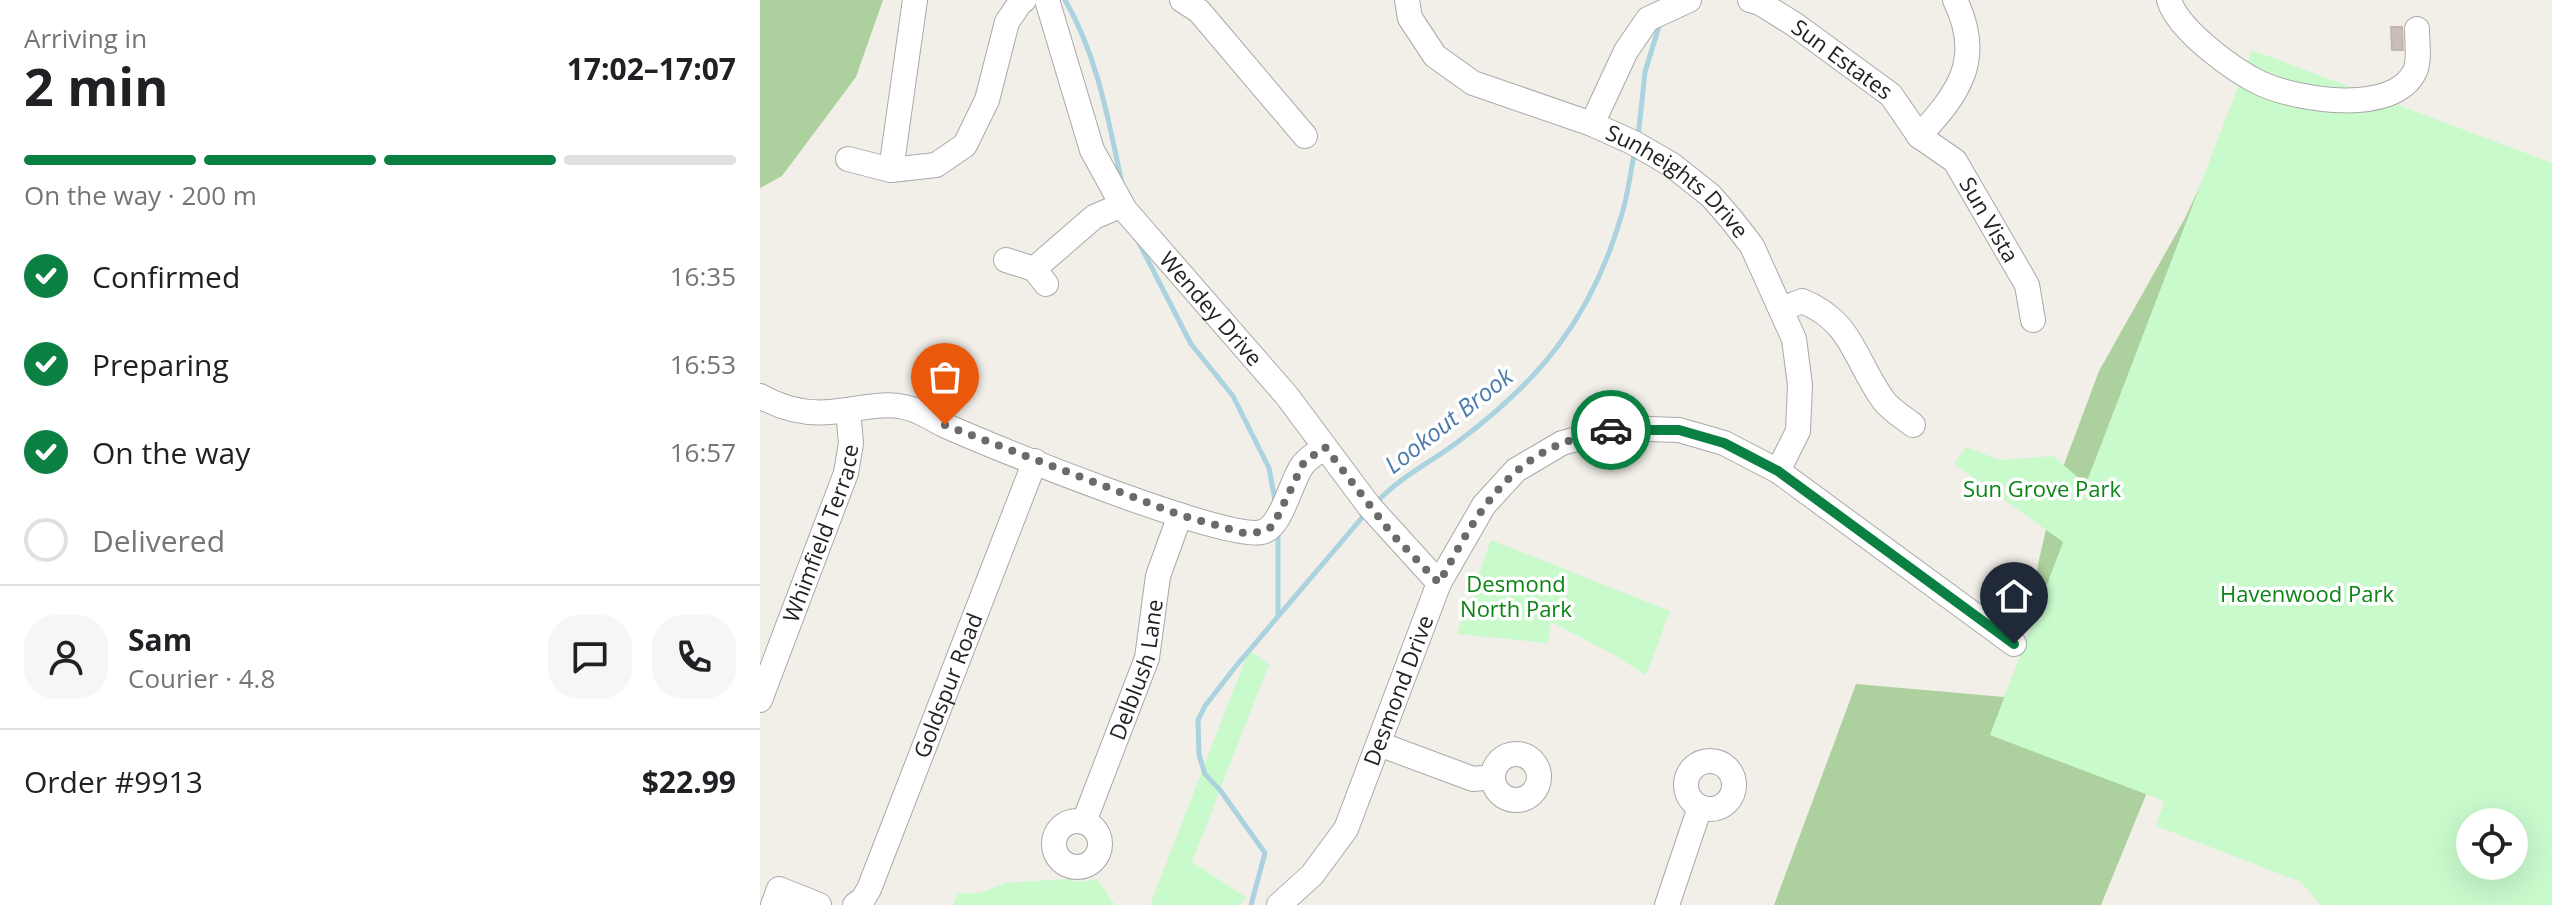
<!DOCTYPE html>
<meta charset="utf-8">
<style>
:root{--surface:#fff;--page:#f6f6f6;--text:#202124;--muted:#757577;--line:#e0e0e0;--accent:#0b8043}
body{margin:0;font-family:"Open Sans",sans-serif;background:var(--page);color:var(--text);height:100vh;display:flex;flex-direction:column;font-size:30px;white-space:nowrap}
*{box-sizing:border-box;margin:0}
p{font-size:26px;color:var(--muted)}
.icon{flex:none;width:44px;height:44px;fill:none;stroke:currentColor;stroke-width:2;stroke-linecap:round;stroke-linejoin:round}
.map{position:relative;flex:1;overflow:hidden}
.panel{display:flex;flex-direction:column;background:var(--surface);width:760px}
.panel>*{flex:none}
.buttons{position:absolute;left:1696px;top:808px;display:grid;gap:16px}
.buttons a{display:grid;place-items:center;width:72px;height:72px;border-radius:50%;background:var(--surface);box-shadow:0 8px 32px #0002;font-size:40px}
.pin{position:absolute;display:grid;place-items:center;width:68px;height:68px;color:#fff;margin:-82px -34px;border-radius:50% 50% 50% 0;rotate:-45deg;box-shadow:0 0 8px #0007}
.pin .icon{rotate:45deg}
.courier{position:absolute;display:grid;place-items:center;width:80px;height:80px;margin:-40px;border:6px solid #0b8043;border-radius:50%;background:#fff;color:#222;box-shadow:0 2px 10px #0007}
.head em{font-style:normal;font-weight:700}
.head div{display:flex;flex-direction:column-reverse}
.head{display:flex;align-items:center;justify-content:space-between;height:136px;padding:0 24px}
h1{font-size:52px;font-weight:700;line-height:60px}
.bar{display:grid;grid-template-columns:repeat(4,1fr);gap:12px 8px;align-content:center;height:96px;padding:0 24px}
.bar i{height:10px;border-radius:6px;background:var(--line)}
.bar .on{background:var(--accent)}
.bar p{grid-column:span 4}
.line{display:flex;align-items:center;gap:20px;padding:0 24px;border-top:2px solid var(--line)}
.line div{flex:1}
.round{display:grid;place-items:center;flex:none;width:84px;height:84px;border-radius:32px;background:var(--page)}
ol{padding:0 24px;list-style:none}
li{display:flex;align-items:center;gap:24px;height:88px}
li p{margin-inline-start:auto}
li .icon{padding:8px;border-radius:50%;background:var(--accent);color:#fff;stroke-width:4}
li:last-child{color:var(--muted)}
li i{width:44px;height:44px;border:4px solid var(--line);border-radius:50%}
main{display:flex;flex:1;min-height:0}
.map>svg:first-child{display:block}
.forest{fill:#add19e;fill-rule:evenodd}
.park{fill:#c8facc;fill-rule:evenodd}
.lines{fill:none;stroke-linecap:round;stroke-linejoin:round}
.stream{stroke:#aad3df;stroke-width:5}
.building{fill:#c7bfb8;stroke:#c4b6ab;stroke-width:2}
.minor-casing{stroke:#a9a9a9;stroke-width:26}
.minor{stroke:#fff;stroke-width:24}
.done{stroke:#6b6a68;stroke-width:8;stroke-dasharray:0 14.4}
.route{stroke:#0b8043;stroke-width:10}
.labels{text-anchor:middle;stroke-width:7;stroke-linejoin:round;paint-order:stroke}
.street-label{font-size:22px;fill:#222;stroke:#fff}
.park-label{font-size:22px;fill:#0c8416;stroke:#fff}
.water-label{font-size:24px;font-style:italic;fill:#4a7aab;stroke:#fff}
</style>
<main>
<section class="panel">
<div class="head"><div><h1>2 min</h1><p>Arriving in</p></div><em>17:02–17:07</em></div>
<div class="bar"><i class="on"></i><i class="on"></i><i class="on"></i><i></i><p>On the way · 200 m</p></div>
<ol>
<li><svg class="icon" aria-label="check" viewBox="0 0 24 24"><path d="M5 12l5 5 9-10"/></svg>Confirmed<p>16:35</p></li>
<li><svg class="icon" aria-label="check" viewBox="0 0 24 24"><path d="M5 12l5 5 9-10"/></svg>Preparing<p>16:53</p></li>
<li><svg class="icon" aria-label="check" viewBox="0 0 24 24"><path d="M5 12l5 5 9-10"/></svg>On the way<p>16:57</p></li>
<li><i></i>Delivered</li>
</ol>
<div class="line" style="height:144px"><a class="round"><svg class="icon" aria-label="person" viewBox="0 0 24 24"><circle cx="12" cy="8" r="4"/><path d="M4 21q1-7 8-7t8 7"/></svg></a><div><b>Sam</b><p>Courier · 4.8</p></div><a class="round"><svg class="icon" aria-label="chat" viewBox="0 0 24 24"><path d="M4 5h16v11H9l-5 4z"/></svg></a><a class="round"><svg class="icon" aria-label="phone" viewBox="0 0 24 24"><path d="M5 4h4l2 5-3 2q2 4 5 5l2-3 5 2v4C11 20 4 13 5 4z"/></svg></a></div>
<div class="line" style="height:104px"><div>Order #9913</div><b>$22.99</b></div>
</section>
<div class="map">
<svg width="1792" height="905" viewBox="0 0 1792 905">
<rect width="100%" height="100%" fill="#f2efe9"/>
<!-- forest -->
<path class="forest" d="M 0,0 L 123,0 L 96,77 L 22,176 L 0,188 Z
M 1462,139 L 1792,905 L 1399,763 L 1341,905 L 1014,905 L 1096,684 L 1244,697 L 1268,674 L 1261,662 L 1272,624 L 1278,564 L 1296,486 L 1339,371 L 1425,218 ZM 1710,822 L 1754,822 L 1754,866 L 1710,866 Z"/>
<!-- park -->
<path class="park" d="M 1492,50 L 1792,163 L 1792,905 L 1561,905 L 1541,882 L 1396,826 L 1404,801 L 1230,735 L 1303,542 L 1194,464 L 1206,447 L 1239,460 L 1293,456 L 1326,484 ZM 1710,822 L 1754,822 L 1754,866 L 1710,866 Z
M 731,540 L 910,611 L 886,675 L 851,653 L 791,622 L 788,643 L 697,634 Z
M 489,650 L 509,664 L 432,862 L 487,898 L 478,905 L 390,905 Z
M 307,879 L 319,882 L 337,879 L 355,905 L 193,905 L 198,893 L 220,893 L 245,883 Z"/>
<g class="lines">
<!-- stream -->
<path class="stream" d="M 305,0 C 337,55 348,118 361,179
M 878,138 L 885,72 L 900,23
M 377,239 L 431,344 L 473,396 L 509,468 L 515,500
M 616,503 C 639,477 672,462 699,441 C 781,380 832,316 861,217 C 868,196 870,173 875,151
M 518,615 L 518,529
M 491,905 L 505,853 L 460,790 L 445,774 L 439,755 L 438,720 L 445,706 L 476,666 L 606,513"/>
</g>
<!-- building -->
<path class="building" d="M 1631,27 L 1642,27 L 1643,50 L 1632,50 Z"/>
<g class="lines">
<!-- minor casing -->
<g class="minor-casing">
<g id="minor">
<path id="s1" d="M 287,0 L 332,150 L 365,210 L 527,396 L 609,506 L 679,583"/>
<path d="M 422,0 L 439,11 L 545,136"/>
<path id="s2" d="M 647,0 L 650,18 L 675,56 L 713,83 L 832,124 L 874,143 L 912,165 L 951,196 L 971,219 L 992,246 L 1034,339 L 1040,385 L 1038,431 L 1018,471"/>
<path id="s3" d="M 990,0 L 1000,3 L 1034,24 L 1131,95 L 1159,136 L 1195,161 L 1267,285 L 1273,320"/>
<path d="M 1409,0 C 1418,30 1474,71 1502,84 C 1538,100 1634,116 1655,71 C 1660,60 1657,41 1657,29"/>
<path d="M 832,124 L 866,51 L 888,19 L 929,0"/>
<path d="M 1159,136 C 1199,93 1224,59 1195,0"/>
<path d="M 88,159 L 131,170 L 176,165 L 205,145 L 227,100 L 247,22 L 260,3 L 264,0"/>
<path d="M 131,170 L 155,0"/>
<path d="M 246,260 L 274,269 L 286,284"/>
<path d="M 274,269 L 334,217 L 362,205"/>
<path d="M 1022,309 L 1042,301 C 1093,321 1095,362 1124,401 C 1131,410 1144,418 1153,425"/>
<path d="M 0,396 C 21,408 46,414 70,412 C 101,410 129,398 159,412 C 169,416 177,422 186,426 C 232,446 466,542 502,532 C 522,527 530,483 542,466 C 547,458 557,453 565,447"/>
<path id="s4" d="M 0,700 L 86,473 L 91,443 L 88,410"/>
<path d="M 619,744 L 713,779 L 732,777"/>
<circle cx="756" cy="777" r="23"/>
<circle cx="950" cy="785" r="24"/>
<circle cx="317" cy="844" r="23"/>
<path id="s5" d="M 324,822 L 387,658 L 398,576 L 420,515"/>
<path d="M 13,905 L 19,889 L 59,905"/>
<path id="s6" d="M 95,905 L 103,899 L 109,889 L 275,461"/>
<path id="s7" d="M 519,905 L 552,875 L 586,829 L 679,583 L 724,505 L 756,470 L 802,443 L 859,428 L 919,430 L 964,443 L 1018,471 L 1254,644"/>
<path d="M 907,905 L 940,807"/>
</g>
</g>
<!-- minor -->
<use href="#minor" class="minor"/>
</g>
<g class="lines">
<!-- done -->
<path class="done" d="M 185,425 L 420,515 L 484,533 L 502,532 L 513,526 L 544,462 L 565,447 L 631,533 L 679,583 C 710,527 739,468 803,443 C 818,437 836,434 851,430"/>
<!-- route -->
<path class="route" d="M 851,430 L 919,430 L 964,443 L 1018,471 L 1254,644"/>
</g>
<g class="labels">
<!-- street labels -->
<g class="street-label">
<text dy="8" stroke="none"><textPath href="#s3" startOffset="110">Sun Estates</textPath></text>
<text dy="8" stroke="none"><textPath href="#s2" startOffset="340">Sunheights Drive</textPath></text>
<text dy="8" stroke="none"><textPath href="#s3" startOffset="332">Sun Vista</textPath></text>
<text dy="8" stroke="none"><textPath href="#s1" startOffset="356">Wendey Drive</textPath></text>
<text dy="8" stroke="none"><textPath href="#s4" startOffset="178">Whimfield Terrace</textPath></text>
<text dy="8" stroke="none"><textPath href="#s5" startOffset="162">Delblush Lane</textPath></text>
<text dy="8" stroke="none"><textPath href="#s6" startOffset="240">Goldspur Road</textPath></text>
<text dy="8" stroke="none"><textPath href="#s7" startOffset="250">Desmond Drive</textPath></text>
</g>
<!-- park labels -->
<g class="park-label">
<text x="1282" y="497">Sun Grove Park</text>
<text x="756" y="592">Desmond<tspan x="756" dy="25">North Park</tspan></text>
<text x="1547" y="602">Havenwood Park</text>
</g>
<!-- water labels -->
<g class="water-label">
<text transform="translate(689 421) rotate(-38)" y="8">Lookout Brook</text>
</g>
</g>
</svg>
<div class="buttons">
<a><svg class="icon" aria-label="locate" viewBox="0 0 24 24"><circle cx="12" cy="12" r="6"/><path d="M12 2v4M12 18v4M2 12h4M18 12h4"/></svg></a>
</div>
<div class="pin" style="left:185px;top:425px;background:#ea580c"><svg class="icon" aria-label="bag" viewBox="0 0 24 24"><path d="M5 8h14l-1 12H6zM9 8a3 3 0 0 1 6 0"/></svg></div>
<div class="pin" style="left:1254px;top:644px;background:#1f2937"><svg class="icon" aria-label="home" viewBox="0 0 24 24"><path d="M3 11l9-7 9 7M6 9v11h12V9"/></svg></div>
<div class="courier" style="left:851px;top:430px"><svg class="icon" aria-label="car" viewBox="0 0 24 24"><path d="M5 17H2v-5l4-1 3-4h7l3 4 3 1v5h-3M9 17h6M6 11h13"/><circle cx="7" cy="17" r="2"/><circle cx="17" cy="17" r="2"/></svg></div>
</div>
</main>
